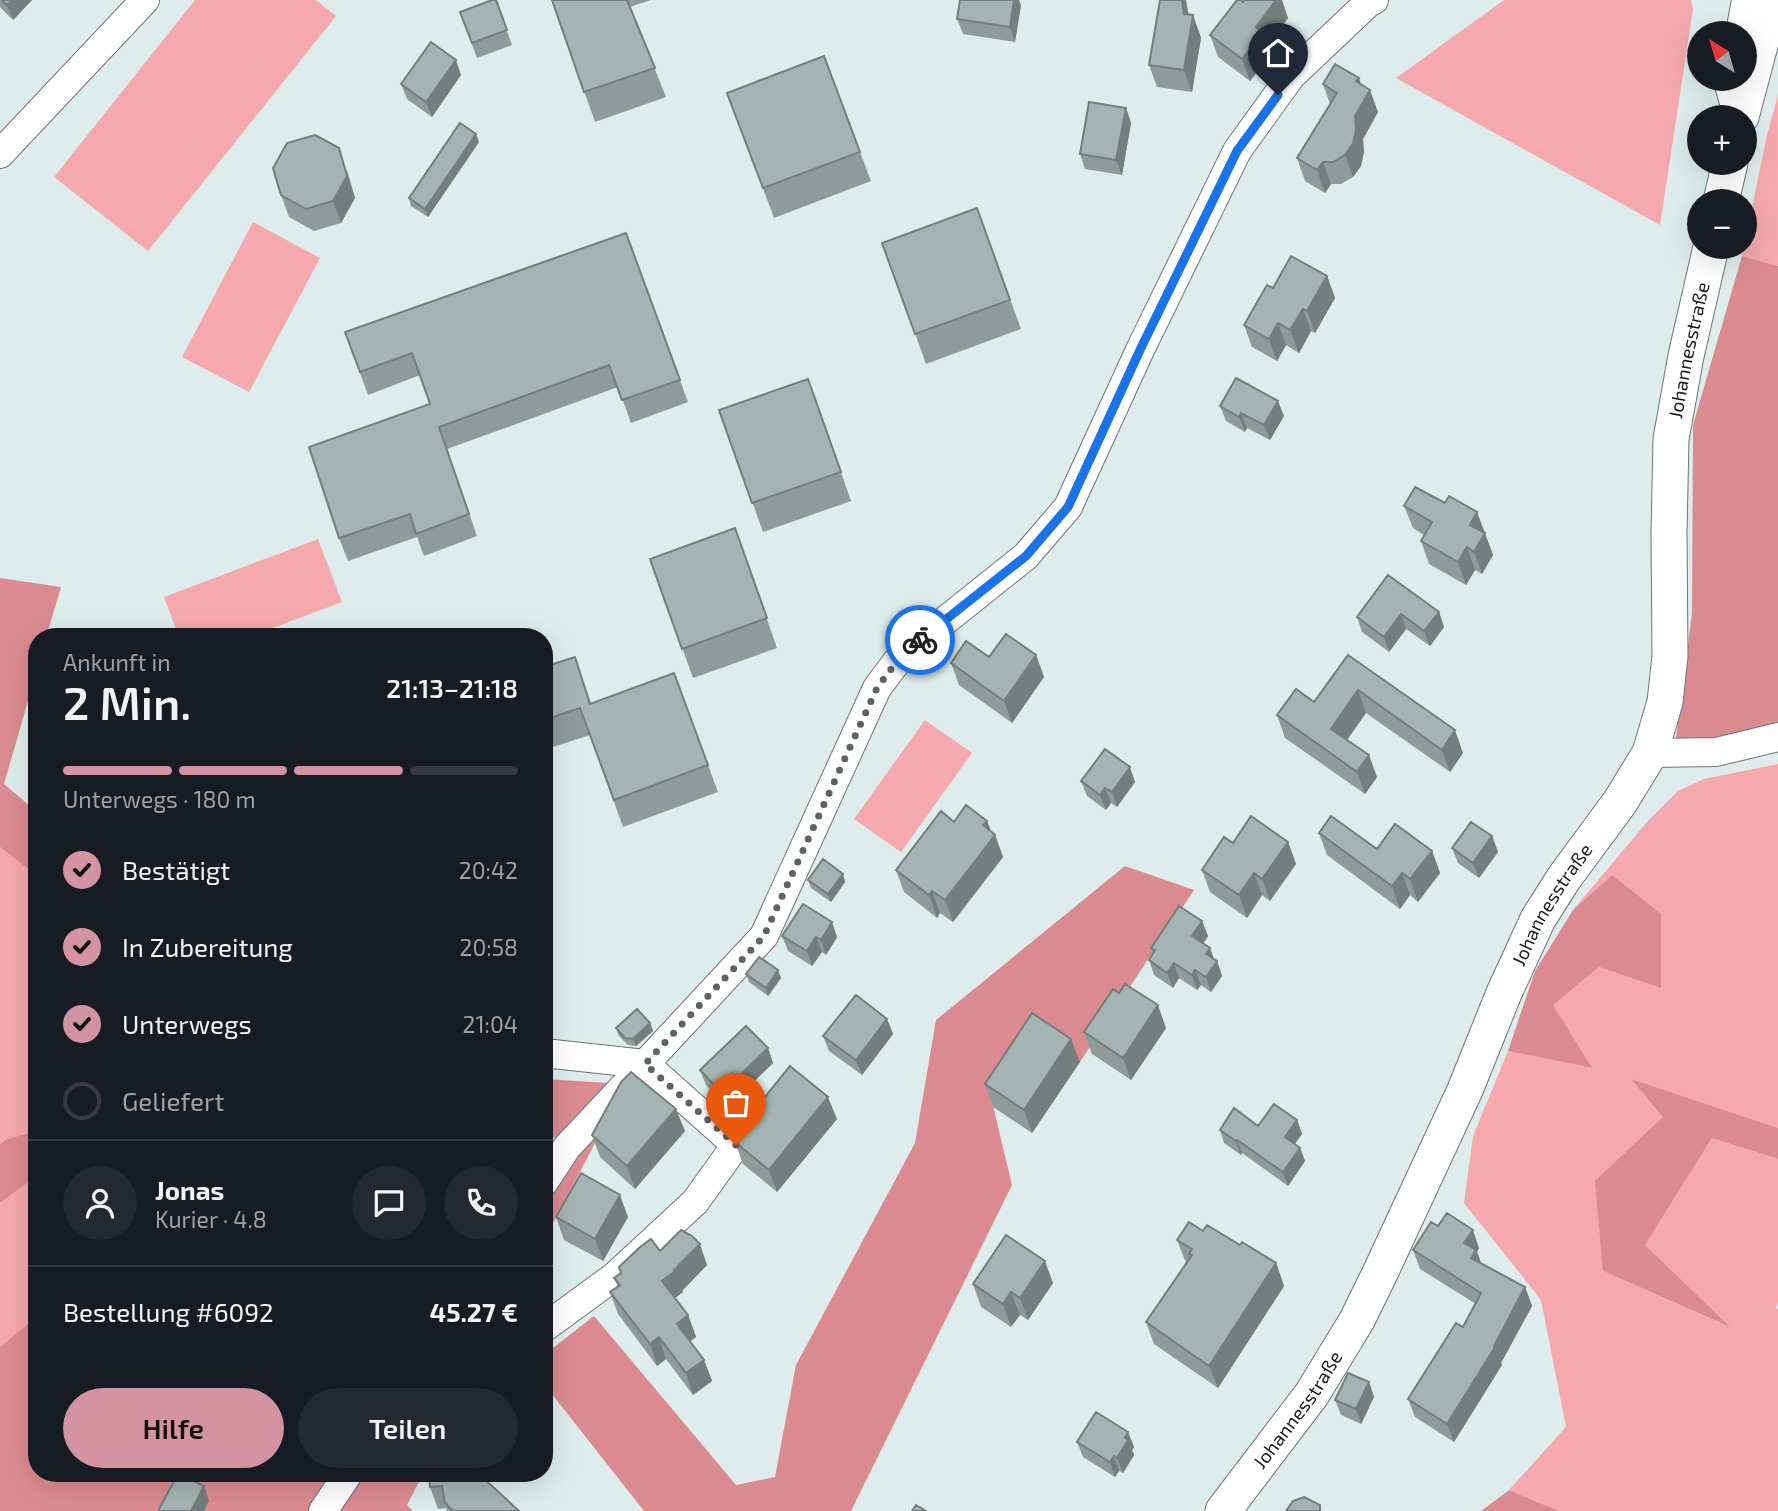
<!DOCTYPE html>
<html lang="de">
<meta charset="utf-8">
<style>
:root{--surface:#171b24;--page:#242831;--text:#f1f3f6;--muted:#9ea1a6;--line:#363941;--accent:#d493a2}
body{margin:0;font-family:"Exo 2",sans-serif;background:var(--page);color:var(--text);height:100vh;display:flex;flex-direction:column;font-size:26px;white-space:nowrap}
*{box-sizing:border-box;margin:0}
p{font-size:23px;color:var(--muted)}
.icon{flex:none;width:38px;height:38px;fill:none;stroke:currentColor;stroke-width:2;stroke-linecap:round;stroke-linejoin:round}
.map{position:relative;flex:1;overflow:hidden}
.side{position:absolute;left:28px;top:628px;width:525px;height:854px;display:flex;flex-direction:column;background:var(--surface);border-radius:28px;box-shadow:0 7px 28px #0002}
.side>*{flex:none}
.needle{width:46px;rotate:323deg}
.tools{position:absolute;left:1687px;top:21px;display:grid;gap:14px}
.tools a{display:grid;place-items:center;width:70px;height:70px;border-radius:50%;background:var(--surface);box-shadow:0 7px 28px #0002;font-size:35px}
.pin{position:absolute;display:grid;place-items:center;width:60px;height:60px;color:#fff;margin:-72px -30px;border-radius:50% 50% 50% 0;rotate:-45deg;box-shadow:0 0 7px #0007}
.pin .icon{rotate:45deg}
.courier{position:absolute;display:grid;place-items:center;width:70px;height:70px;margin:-35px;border:5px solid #1a73e8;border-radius:50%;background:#fff;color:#222;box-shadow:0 2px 9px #0007}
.overview em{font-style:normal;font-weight:600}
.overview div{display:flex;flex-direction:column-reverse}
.overview{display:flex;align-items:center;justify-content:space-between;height:119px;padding:0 35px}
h1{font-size:46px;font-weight:600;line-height:52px}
.bar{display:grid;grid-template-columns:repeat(4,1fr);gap:10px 7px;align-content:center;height:84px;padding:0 35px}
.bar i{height:9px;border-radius:5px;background:var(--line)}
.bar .current{background:var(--accent)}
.bar p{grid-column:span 4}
.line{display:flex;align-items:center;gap:18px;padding:0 35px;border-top:2px solid var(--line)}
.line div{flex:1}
.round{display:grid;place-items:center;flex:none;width:74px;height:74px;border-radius:37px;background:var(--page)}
ol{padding:0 35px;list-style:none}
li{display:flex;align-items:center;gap:21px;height:77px}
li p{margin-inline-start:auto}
li .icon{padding:7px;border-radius:50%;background:var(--accent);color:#111;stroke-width:4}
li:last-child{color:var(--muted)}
li i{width:38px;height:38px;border:4px solid var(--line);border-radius:50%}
.action{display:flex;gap:14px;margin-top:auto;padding:14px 35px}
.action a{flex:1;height:80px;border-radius:42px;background:var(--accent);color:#111;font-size:28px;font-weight:600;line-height:80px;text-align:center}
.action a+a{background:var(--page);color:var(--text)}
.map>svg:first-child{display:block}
.green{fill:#f5a9ac}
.forest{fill:#db8b8f}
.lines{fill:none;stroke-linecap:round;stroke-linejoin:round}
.minor-casing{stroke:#6a7776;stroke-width:30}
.major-casing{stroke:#6a7776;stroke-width:37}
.minor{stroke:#fff;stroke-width:28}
.major{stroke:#fff;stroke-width:35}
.wall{fill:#8e9b99}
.shaded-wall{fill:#747e7d}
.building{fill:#a5b4b2;stroke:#747e7d;stroke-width:2}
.done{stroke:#5c6463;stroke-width:7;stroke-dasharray:0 12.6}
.route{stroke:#1a73e8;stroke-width:9}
.labels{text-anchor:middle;stroke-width:6;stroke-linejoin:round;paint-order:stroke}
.street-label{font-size:19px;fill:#161b1a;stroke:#ebfbf9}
</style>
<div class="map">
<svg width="1778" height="1511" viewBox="0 0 1778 1511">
<rect width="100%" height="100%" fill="#deedeb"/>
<!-- green -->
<path class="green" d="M 195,0 L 316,0 L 336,16 L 148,251 L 54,177 Z
M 1504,0 L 1691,0 L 1693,9 L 1660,225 L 1396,78 Z
M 1778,95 L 1778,266 L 1742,256 L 1767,135 Z
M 253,222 L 320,258 L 249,392 L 182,357 Z
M 318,539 L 342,602 L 249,637 L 179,637 L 164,597 Z
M 925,720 L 972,753 L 901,852 L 854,819 Z
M 1778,764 L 1778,1128 L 1632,1080 L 1664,1117 L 1603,1271 L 1727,1326 L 1645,1245 L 1712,1138 L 1778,1159 L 1778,1303 L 1776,1308 L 1778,1309 L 1778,1511 L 1559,1511 L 1509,1490 L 1566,1427 L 1541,1300 L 1464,1203 L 1473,1136 L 1508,1051 L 1591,1068 L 1552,1005 L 1599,967 L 1660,987 L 1612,875 L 1573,910 L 1647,822 L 1678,791 L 1704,779 Z
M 0,847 L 37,876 L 37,1131 L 7,1139 L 0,1144 Z
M 37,1176 L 37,1316 L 0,1347 L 0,1203 Z"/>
<!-- forest -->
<path class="forest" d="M 1742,256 L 1778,266 L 1778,724 L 1716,740 L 1676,738 L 1692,613 L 1693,425 Z
M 0,578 L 61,587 L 46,637 L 37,637 L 37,670 L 4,784 L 37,812 L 37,876 L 0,847 Z
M 1125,866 L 1194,890 L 1080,1062 L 993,1106 L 1012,1185 L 851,1511 L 644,1511 L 544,1384 L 544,1355 L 594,1316 L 736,1485 L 775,1477 L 796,1365 L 915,1143 L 936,1020 Z
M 1612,875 L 1661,914 L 1661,988 L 1599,967 L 1553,1005 L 1592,1068 L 1508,1051 L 1535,971 L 1573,910 Z
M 544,1079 L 626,1084 L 544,1240 L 544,1200 L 580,1138 L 544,1137 Z
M 1631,1079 L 1778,1128 L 1778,1159 L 1712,1138 L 1645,1245 L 1730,1327 L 1603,1271 L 1595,1181 L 1663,1117 Z
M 37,1131 L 37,1176 L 0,1203 L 0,1144 L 7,1139 Z
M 37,1316 L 37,1474 L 423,1474 L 407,1505 L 413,1511 L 0,1511 L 0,1347 Z
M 1509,1490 L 1559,1511 L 1481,1511 Z"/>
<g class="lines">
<!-- minor casing -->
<g class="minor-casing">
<path id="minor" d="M 1740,33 L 1746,0
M 1730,79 L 1729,85 L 1738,117
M 0,154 L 145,0
M 1650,753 L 1716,752 L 1778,737
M 544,1053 L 645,1064 L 764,936 L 877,688 L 901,656 L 1026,556 L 1068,507 L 1140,350 L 1237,151 L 1291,76 L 1368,3 L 1374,0
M 544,1182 L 567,1147 L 645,1064 L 736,1145 L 695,1202 L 615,1276 L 544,1328
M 323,1511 L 348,1474"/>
</g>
<!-- major casing -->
<g class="major-casing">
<g id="major">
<path d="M 1741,117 L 1772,0"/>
<path d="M 1721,201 L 1730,163"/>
<path id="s1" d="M 1223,1511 L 1312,1394 L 1357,1320 L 1381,1271 L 1465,1090 L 1504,993 L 1538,919 L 1564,878 L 1620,802 L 1650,753 L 1665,702 L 1670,656 L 1669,533 L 1671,439 L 1686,356 L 1711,247"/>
</g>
</g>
<!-- minor -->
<use href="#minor" class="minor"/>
<!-- major -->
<use href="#major" class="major"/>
</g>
<!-- wall -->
<path class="wall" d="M 0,0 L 32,0 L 13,20 L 0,7 Z
M 496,0 L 512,45 L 477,58 L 460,12 Z
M 552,0 L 651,0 L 630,7 L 666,97 L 595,122 Z
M 1160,0 L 1186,0 L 1188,15 L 1193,15 L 1201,38 L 1192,92 L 1157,87 L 1149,65 Z
M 1243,2 L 1288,18 L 1267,45 L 1270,55 L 1250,81 L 1218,57 L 1210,35 Z
M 1021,5 L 1015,42 L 963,34 L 957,19 Z
M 824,56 L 871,181 L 774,218 L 727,93 Z
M 461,75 L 432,117 L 407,99 L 401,84 Z
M 1323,84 L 1361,84 L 1378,112 L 1363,139 L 1364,152 L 1361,166 L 1353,177 L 1341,184 L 1331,184 L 1325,193 L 1305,181 L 1297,158 L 1330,104 Z
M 1126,108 L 1131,123 L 1122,175 L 1085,169 L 1080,154 Z
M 479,142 L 428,217 L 411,206 L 409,198 Z
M 347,170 L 355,198 L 341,223 L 314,231 L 289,217 L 281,195 Z
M 977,208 L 1021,329 L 926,364 L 882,243 Z
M 626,233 L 688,402 L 631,423 L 618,387 L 447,449 L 477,536 L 424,556 L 417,537 L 348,561 L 339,538 L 430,404 L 420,375 L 368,395 L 345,332 Z
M 1327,276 L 1335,298 L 1315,333 L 1311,331 L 1299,353 L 1286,345 L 1277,361 L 1252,347 L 1244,325 L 1273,288 Z
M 1220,406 L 1284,416 L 1270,440 L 1247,428 L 1245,432 L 1226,421 Z
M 819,408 L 851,501 L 763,532 L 719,410 Z
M 1445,503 L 1477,512 L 1493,555 L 1482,574 L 1475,570 L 1466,585 L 1429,564 L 1421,541 L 1424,535 L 1413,528 L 1404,506 Z
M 735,528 L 777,648 L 693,678 L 650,559 Z
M 1439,612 L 1444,627 L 1430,646 L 1406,629 L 1389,652 L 1362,632 L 1357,617 Z
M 1036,655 L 1044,677 L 1012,723 L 959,685 L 951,663 L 989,657 Z
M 1348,655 L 1463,753 L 1450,772 L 1366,713 L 1347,740 L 1377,777 L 1365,794 L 1285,738 L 1277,715 L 1314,702 Z
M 544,667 L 584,683 L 591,703 L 674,673 L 718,792 L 623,827 L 590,735 L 550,748 L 544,730 Z
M 1081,781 L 1135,782 L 1117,807 L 1111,803 L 1106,810 L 1087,796 Z
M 987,821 L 991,831 L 995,835 L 1003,857 L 953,922 L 940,913 L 937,918 L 904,892 L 896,870 L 954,822 Z
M 1319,833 L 1377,849 L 1432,851 L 1440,873 L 1418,902 L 1410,895 L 1400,909 L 1327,855 Z
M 1492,836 L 1498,852 L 1479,878 L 1458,863 L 1452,848 Z
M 1288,842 L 1296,864 L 1270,901 L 1262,895 L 1247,918 L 1210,892 L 1202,870 L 1233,843 Z
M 843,874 L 845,882 L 831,902 L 811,888 L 808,880 Z
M 1202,921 L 1208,936 L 1203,944 L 1210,948 L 1214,959 L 1217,961 L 1222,976 L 1211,992 L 1201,985 L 1197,990 L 1179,978 L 1173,988 L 1154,975 L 1149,960 L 1153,954 L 1151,948 Z
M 782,936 L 837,937 L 826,955 L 822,952 L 812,966 L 788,951 Z
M 746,974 L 781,978 L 768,996 L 749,982 Z
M 1119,993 L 1166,1028 L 1131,1080 L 1092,1054 L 1084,1032 Z
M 887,1019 L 893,1034 L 862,1075 L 829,1051 L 823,1036 Z
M 650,1023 L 653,1031 L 636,1046 L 628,1045 L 619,1036 L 616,1028 Z
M 768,1048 L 773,1063 L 742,1093 L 738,1088 L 722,1103 L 706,1085 L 700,1070 Z
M 1080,1062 L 1032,1133 L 993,1107 L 985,1084 Z
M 837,1119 L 777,1192 L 743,1164 L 735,1142 Z
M 1297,1120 L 1302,1134 L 1295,1144 L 1300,1148 L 1305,1161 L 1288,1186 L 1242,1153 L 1241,1155 L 1224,1143 L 1220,1130 Z
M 685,1131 L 635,1189 L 600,1157 L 592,1135 Z
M 556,1217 L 628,1217 L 603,1261 L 564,1240 Z
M 1203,1231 L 1240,1245 L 1276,1263 L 1284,1286 L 1218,1388 L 1154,1344 L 1146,1322 L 1186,1263 L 1177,1240 Z
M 1479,1248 L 1477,1252 L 1481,1263 L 1525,1287 L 1532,1306 L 1501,1363 L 1502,1365 L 1454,1442 L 1415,1417 L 1408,1399 L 1463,1327 L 1476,1304 L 1420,1269 L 1413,1250 Z
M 660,1251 L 707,1265 L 682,1291 L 683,1292 L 675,1298 L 688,1315 L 696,1337 L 690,1341 L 704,1360 L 712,1381 L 693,1395 L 666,1359 L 657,1366 L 618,1314 L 610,1292 L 618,1287 L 614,1278 Z
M 1053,1283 L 1028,1320 L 1020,1315 L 1011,1327 L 981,1307 L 973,1284 Z
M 1369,1382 L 1374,1397 L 1361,1424 L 1341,1415 L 1335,1400 Z
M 1128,1432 L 1134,1447 L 1132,1450 L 1134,1455 L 1123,1473 L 1119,1471 L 1115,1477 L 1083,1457 L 1077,1442 Z
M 429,1474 L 519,1511 L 447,1511 L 446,1508 L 438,1509 L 430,1487 Z"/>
<!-- shaded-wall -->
<path class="shaded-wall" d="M 12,0 L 32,0 L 13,20 L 7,5 Z
M 1014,0 L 1019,0 L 1021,5 L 1015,42 L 1010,27 Z
M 1182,0 L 1186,0 L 1191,28 L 1193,15 L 1201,38 L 1192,92 L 1184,70 L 1184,14 Z
M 1276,0 L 1282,0 L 1288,18 L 1267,45 L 1270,55 L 1250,81 L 1242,59 L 1256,27 Z
M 456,60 L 461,75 L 432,117 L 426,102 Z
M 1359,78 L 1366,98 L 1370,90 L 1378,112 L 1363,139 L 1364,152 L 1361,166 L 1353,177 L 1345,155 L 1355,116 L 1356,81 Z
M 1126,108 L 1131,123 L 1122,175 L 1116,160 Z
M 476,134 L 479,142 L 428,217 L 425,209 Z
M 339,148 L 355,198 L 341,223 L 333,201 Z
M 1323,162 L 1331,184 L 1325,193 L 1317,170 Z
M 1327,276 L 1335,298 L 1315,333 L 1307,311 Z
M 1303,309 L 1311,331 L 1299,353 L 1290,330 Z
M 1278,323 L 1286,345 L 1277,361 L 1269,339 Z
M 1278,401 L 1284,416 L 1270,440 L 1264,425 Z
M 1241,413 L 1247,428 L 1245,432 L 1239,417 Z
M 1477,512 L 1493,555 L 1482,574 L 1474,552 L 1470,525 Z
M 1467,547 L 1475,570 L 1466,585 L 1458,562 Z
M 1439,612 L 1444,627 L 1430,646 L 1424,631 Z
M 1401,614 L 1406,629 L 1389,652 L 1384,637 Z
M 1036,655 L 1044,677 L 1012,723 L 1004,701 Z
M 1358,690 L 1366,713 L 1339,751 L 1331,729 Z
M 1455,730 L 1463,753 L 1450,772 L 1442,750 Z
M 1369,755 L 1377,777 L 1365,794 L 1357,772 Z
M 1130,767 L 1135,782 L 1117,807 L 1112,792 Z
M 1105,788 L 1111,803 L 1106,810 L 1100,795 Z
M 987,821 L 993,837 L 995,835 L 1003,857 L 953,922 L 945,900 L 983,825 Z
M 1492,836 L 1498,852 L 1479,878 L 1473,863 Z
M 1288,842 L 1296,864 L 1270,901 L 1262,879 Z
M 1432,851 L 1440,873 L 1418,902 L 1410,879 Z
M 1254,873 L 1262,895 L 1247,918 L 1239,895 Z
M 1402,873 L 1410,895 L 1400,909 L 1392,886 Z
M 843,874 L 845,882 L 831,902 L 828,894 Z
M 932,891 L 940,913 L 937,918 L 929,895 Z
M 1202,921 L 1208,936 L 1198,951 L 1192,936 Z
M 832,922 L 837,937 L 826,955 L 821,940 Z
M 816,937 L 822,952 L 812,966 L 807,951 Z
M 1210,948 L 1215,963 L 1217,961 L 1222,976 L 1211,992 L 1206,977 L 1206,954 Z
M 1174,963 L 1179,978 L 1173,988 L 1167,973 Z
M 778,970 L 781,978 L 768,996 L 766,988 Z
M 1195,970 L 1201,985 L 1197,990 L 1192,975 Z
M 1158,1005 L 1166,1028 L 1131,1080 L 1123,1058 Z
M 887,1019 L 893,1034 L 862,1075 L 856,1060 Z
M 650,1023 L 653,1031 L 636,1046 L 633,1039 Z
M 1071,1039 L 1080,1062 L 1032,1133 L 1024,1110 Z
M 768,1048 L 773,1063 L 742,1093 L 737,1078 Z
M 732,1073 L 738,1088 L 722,1103 L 717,1088 Z
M 828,1097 L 837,1119 L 777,1192 L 769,1170 Z
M 676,1109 L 685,1131 L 635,1189 L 627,1166 Z
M 1297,1120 L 1302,1134 L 1290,1150 L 1285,1137 Z
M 1237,1140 L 1242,1153 L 1241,1155 L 1236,1141 Z
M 1300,1148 L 1305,1161 L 1288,1186 L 1283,1172 Z
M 620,1195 L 628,1217 L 603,1261 L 595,1239 Z
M 1473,1230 L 1479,1248 L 1477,1252 L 1483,1268 L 1478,1276 L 1464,1243 Z
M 700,1244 L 707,1265 L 682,1291 L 683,1292 L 670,1302 L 662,1281 Z
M 1045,1261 L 1053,1283 L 1028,1320 L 1020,1298 Z
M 1276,1263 L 1284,1286 L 1218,1388 L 1209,1366 Z
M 1525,1287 L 1532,1306 L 1501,1363 L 1502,1365 L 1454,1442 L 1447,1424 L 1494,1346 Z
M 1011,1292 L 1020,1315 L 1011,1327 L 1003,1304 Z
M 688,1315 L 696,1337 L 685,1345 L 677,1324 Z
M 659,1337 L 666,1359 L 657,1366 L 650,1344 Z
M 704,1360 L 712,1381 L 693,1395 L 686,1373 Z
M 1369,1382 L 1374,1397 L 1361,1424 L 1356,1409 Z
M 544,1403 L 552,1424 L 547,1427 L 552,1441 L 544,1447 Z
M 1128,1432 L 1134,1447 L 1132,1450 L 1134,1455 L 1123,1473 L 1117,1458 L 1125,1438 Z
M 1114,1456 L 1119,1471 L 1115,1477 L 1110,1462 Z
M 204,1486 L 209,1501 L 204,1511 L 191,1511 Z"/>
<!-- building -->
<path class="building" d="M 2,0 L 12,0 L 7,5 Z
M 492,0 L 496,0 L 507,30 L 472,43 L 460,12 Z
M 552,0 L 627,0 L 655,68 L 584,92 Z
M 960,0 L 1014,0 L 1010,27 L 957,19 Z
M 1160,0 L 1182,0 L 1184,14 L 1193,15 L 1184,70 L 1149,65 Z
M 1237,0 L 1240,0 L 1243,2 L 1244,0 L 1276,0 L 1256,27 L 1262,33 L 1242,59 L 1210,35 Z
M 431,42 L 456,60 L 426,102 L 401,84 Z
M 824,56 L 860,152 L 763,188 L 727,93 Z
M 1335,64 L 1359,78 L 1356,81 L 1370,90 L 1355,116 L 1356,130 L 1353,143 L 1345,155 L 1333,162 L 1323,162 L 1317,170 L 1297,158 L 1337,93 L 1323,84 Z
M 1089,102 L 1126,108 L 1116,160 L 1080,154 Z
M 460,123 L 476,134 L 425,209 L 409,198 Z
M 315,135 L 339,148 L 347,176 L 333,201 L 306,209 L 281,195 L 273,168 L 287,143 Z
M 977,208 L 1010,300 L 915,334 L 882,243 Z
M 626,233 L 680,380 L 622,400 L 609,365 L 439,427 L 469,514 L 416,534 L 410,514 L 339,538 L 309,447 L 430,404 L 412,353 L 360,372 L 345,332 Z
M 1291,256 L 1327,276 L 1307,311 L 1303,309 L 1290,330 L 1278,323 L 1269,339 L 1244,325 L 1267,285 L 1273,288 Z
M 1236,378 L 1278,401 L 1264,425 L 1241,413 L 1239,417 L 1220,406 Z
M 808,379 L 841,472 L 752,503 L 719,410 Z
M 1415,487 L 1445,503 L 1449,496 L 1477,512 L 1470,525 L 1485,533 L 1474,552 L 1467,547 L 1458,562 L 1421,541 L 1432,522 L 1404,506 Z
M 735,528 L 767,618 L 682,649 L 650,559 Z
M 1388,575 L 1439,612 L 1424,631 L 1401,614 L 1384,637 L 1357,617 Z
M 1006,634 L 1036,655 L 1004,701 L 951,663 L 966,641 L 989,657 Z
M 1348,655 L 1455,730 L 1442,750 L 1358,690 L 1331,729 L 1369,755 L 1357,772 L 1277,715 L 1296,689 L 1314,702 Z
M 575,657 L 590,704 L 674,673 L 708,765 L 614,800 L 580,708 L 544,720 L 544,667 Z
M 1105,749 L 1130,767 L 1112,792 L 1105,788 L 1100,795 L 1081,781 Z
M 966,805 L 987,821 L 983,825 L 995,835 L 945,900 L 932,891 L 929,895 L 896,870 L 941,811 L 954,822 Z
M 1251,816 L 1288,842 L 1262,879 L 1254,873 L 1239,895 L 1202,870 L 1224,837 L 1233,843 Z
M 1331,816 L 1377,849 L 1395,824 L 1432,851 L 1410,879 L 1402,873 L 1392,886 L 1319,833 Z
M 1471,822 L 1492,836 L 1473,863 L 1452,848 Z
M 823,859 L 843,874 L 828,894 L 808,880 Z
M 803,904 L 832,922 L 821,940 L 816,937 L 807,951 L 782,936 Z
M 1179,906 L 1202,921 L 1192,936 L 1210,948 L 1206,954 L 1217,961 L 1206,977 L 1195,970 L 1192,975 L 1174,963 L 1167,973 L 1149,960 L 1155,950 L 1151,948 Z
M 759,957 L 778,970 L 766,988 L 746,974 Z
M 1125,984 L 1158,1005 L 1123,1058 L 1084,1032 L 1113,989 L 1119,993 Z
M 856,995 L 887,1019 L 856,1060 L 823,1036 Z
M 637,1009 L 650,1023 L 633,1039 L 625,1038 L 616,1028 Z
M 1032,1013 L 1071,1039 L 1024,1110 L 985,1084 Z
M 746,1026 L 768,1048 L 737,1078 L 732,1073 L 717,1088 L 700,1070 Z
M 790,1066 L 828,1097 L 769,1170 L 735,1142 L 742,1132 L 744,1123 Z
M 631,1072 L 676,1109 L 627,1166 L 592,1135 L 621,1082 Z
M 1274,1104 L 1297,1120 L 1285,1137 L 1300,1148 L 1283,1172 L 1237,1140 L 1236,1141 L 1220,1130 L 1234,1108 L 1258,1126 Z
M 581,1173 L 620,1195 L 595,1239 L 556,1217 Z
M 1447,1213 L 1473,1230 L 1464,1243 L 1476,1250 L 1471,1258 L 1525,1287 L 1494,1346 L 1495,1347 L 1447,1424 L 1408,1399 L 1456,1323 L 1463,1327 L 1481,1293 L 1413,1250 L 1431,1222 L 1438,1226 Z
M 1189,1222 L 1203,1231 L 1207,1225 L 1240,1245 L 1242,1242 L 1276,1263 L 1209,1366 L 1146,1322 L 1192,1255 L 1189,1254 L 1192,1249 L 1177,1240 Z
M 681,1230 L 692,1236 L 700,1244 L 674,1270 L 675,1271 L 662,1281 L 688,1315 L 677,1324 L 704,1360 L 686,1373 L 659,1337 L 650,1344 L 610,1292 L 620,1285 L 614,1278 L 621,1273 L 619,1267 L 640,1247 L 651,1239 L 660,1251 Z
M 1006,1235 L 1045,1261 L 1020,1298 L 1011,1292 L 1003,1304 L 973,1284 Z
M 1348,1373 L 1369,1382 L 1356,1409 L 1335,1400 Z
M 1096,1412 L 1128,1432 L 1125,1438 L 1128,1440 L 1117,1458 L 1114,1456 L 1110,1462 L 1077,1442 Z
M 178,1474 L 180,1474 L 204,1486 L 191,1511 L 158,1511 Z
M 429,1474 L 479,1474 L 519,1511 L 453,1511 L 445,1503 L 442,1486 L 430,1487 Z
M 1304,1497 L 1320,1505 L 1320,1511 L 1286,1511 L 1293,1501 Z
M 916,1505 L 926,1511 L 912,1511 Z"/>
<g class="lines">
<!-- done -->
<path class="done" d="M 736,1145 L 645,1064 L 764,936 L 877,688 L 901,656 L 920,640"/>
<!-- route -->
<path class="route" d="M 920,640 L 1026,556 L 1068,507 L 1140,350 L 1237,151 L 1278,95"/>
</g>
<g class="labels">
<!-- street labels -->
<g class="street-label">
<text dy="7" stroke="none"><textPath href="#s1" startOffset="1281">Johannesstraße</textPath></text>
<text dy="7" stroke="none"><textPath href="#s1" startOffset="693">Johannesstraße</textPath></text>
<text dy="7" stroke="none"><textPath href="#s1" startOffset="126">Johannesstraße</textPath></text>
</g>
</g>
</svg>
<div class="tools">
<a><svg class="needle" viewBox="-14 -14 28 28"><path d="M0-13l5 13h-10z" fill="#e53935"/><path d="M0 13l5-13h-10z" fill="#9ea1a6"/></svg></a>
<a>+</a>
<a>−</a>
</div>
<div class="pin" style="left:736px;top:1145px;background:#ea580c"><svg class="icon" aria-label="bag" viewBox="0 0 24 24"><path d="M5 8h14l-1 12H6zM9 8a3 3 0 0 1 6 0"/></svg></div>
<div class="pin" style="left:1278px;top:95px;background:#1f2937"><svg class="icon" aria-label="home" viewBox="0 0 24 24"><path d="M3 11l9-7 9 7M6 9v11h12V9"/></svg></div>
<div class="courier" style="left:920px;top:640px"><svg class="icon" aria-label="bike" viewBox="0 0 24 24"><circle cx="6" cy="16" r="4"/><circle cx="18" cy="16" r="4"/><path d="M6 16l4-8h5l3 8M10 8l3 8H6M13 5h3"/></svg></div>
<section class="side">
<div class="overview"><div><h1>2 Min.</h1><p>Ankunft in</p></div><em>21:13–21:18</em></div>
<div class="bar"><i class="current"></i><i class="current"></i><i class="current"></i><i></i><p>Unterwegs · 180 m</p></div>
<ol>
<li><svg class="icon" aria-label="check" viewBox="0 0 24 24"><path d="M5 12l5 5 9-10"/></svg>Bestätigt<p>20:42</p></li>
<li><svg class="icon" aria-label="check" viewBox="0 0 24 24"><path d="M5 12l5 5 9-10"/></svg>In Zubereitung<p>20:58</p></li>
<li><svg class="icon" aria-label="check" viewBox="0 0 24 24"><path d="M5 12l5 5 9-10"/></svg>Unterwegs<p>21:04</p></li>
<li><i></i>Geliefert</li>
</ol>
<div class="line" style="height:126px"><a class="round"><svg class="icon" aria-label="person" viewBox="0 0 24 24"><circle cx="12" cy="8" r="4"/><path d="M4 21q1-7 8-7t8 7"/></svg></a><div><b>Jonas</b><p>Kurier · 4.8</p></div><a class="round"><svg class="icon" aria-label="chat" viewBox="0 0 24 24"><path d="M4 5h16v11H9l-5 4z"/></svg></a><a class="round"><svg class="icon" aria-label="phone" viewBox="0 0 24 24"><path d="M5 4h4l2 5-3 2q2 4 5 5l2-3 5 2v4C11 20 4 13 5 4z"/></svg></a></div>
<div class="line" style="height:91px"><div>Bestellung #6092</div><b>45.27 €</b></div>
<div class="action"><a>Hilfe</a><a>Teilen</a></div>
</section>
</div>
